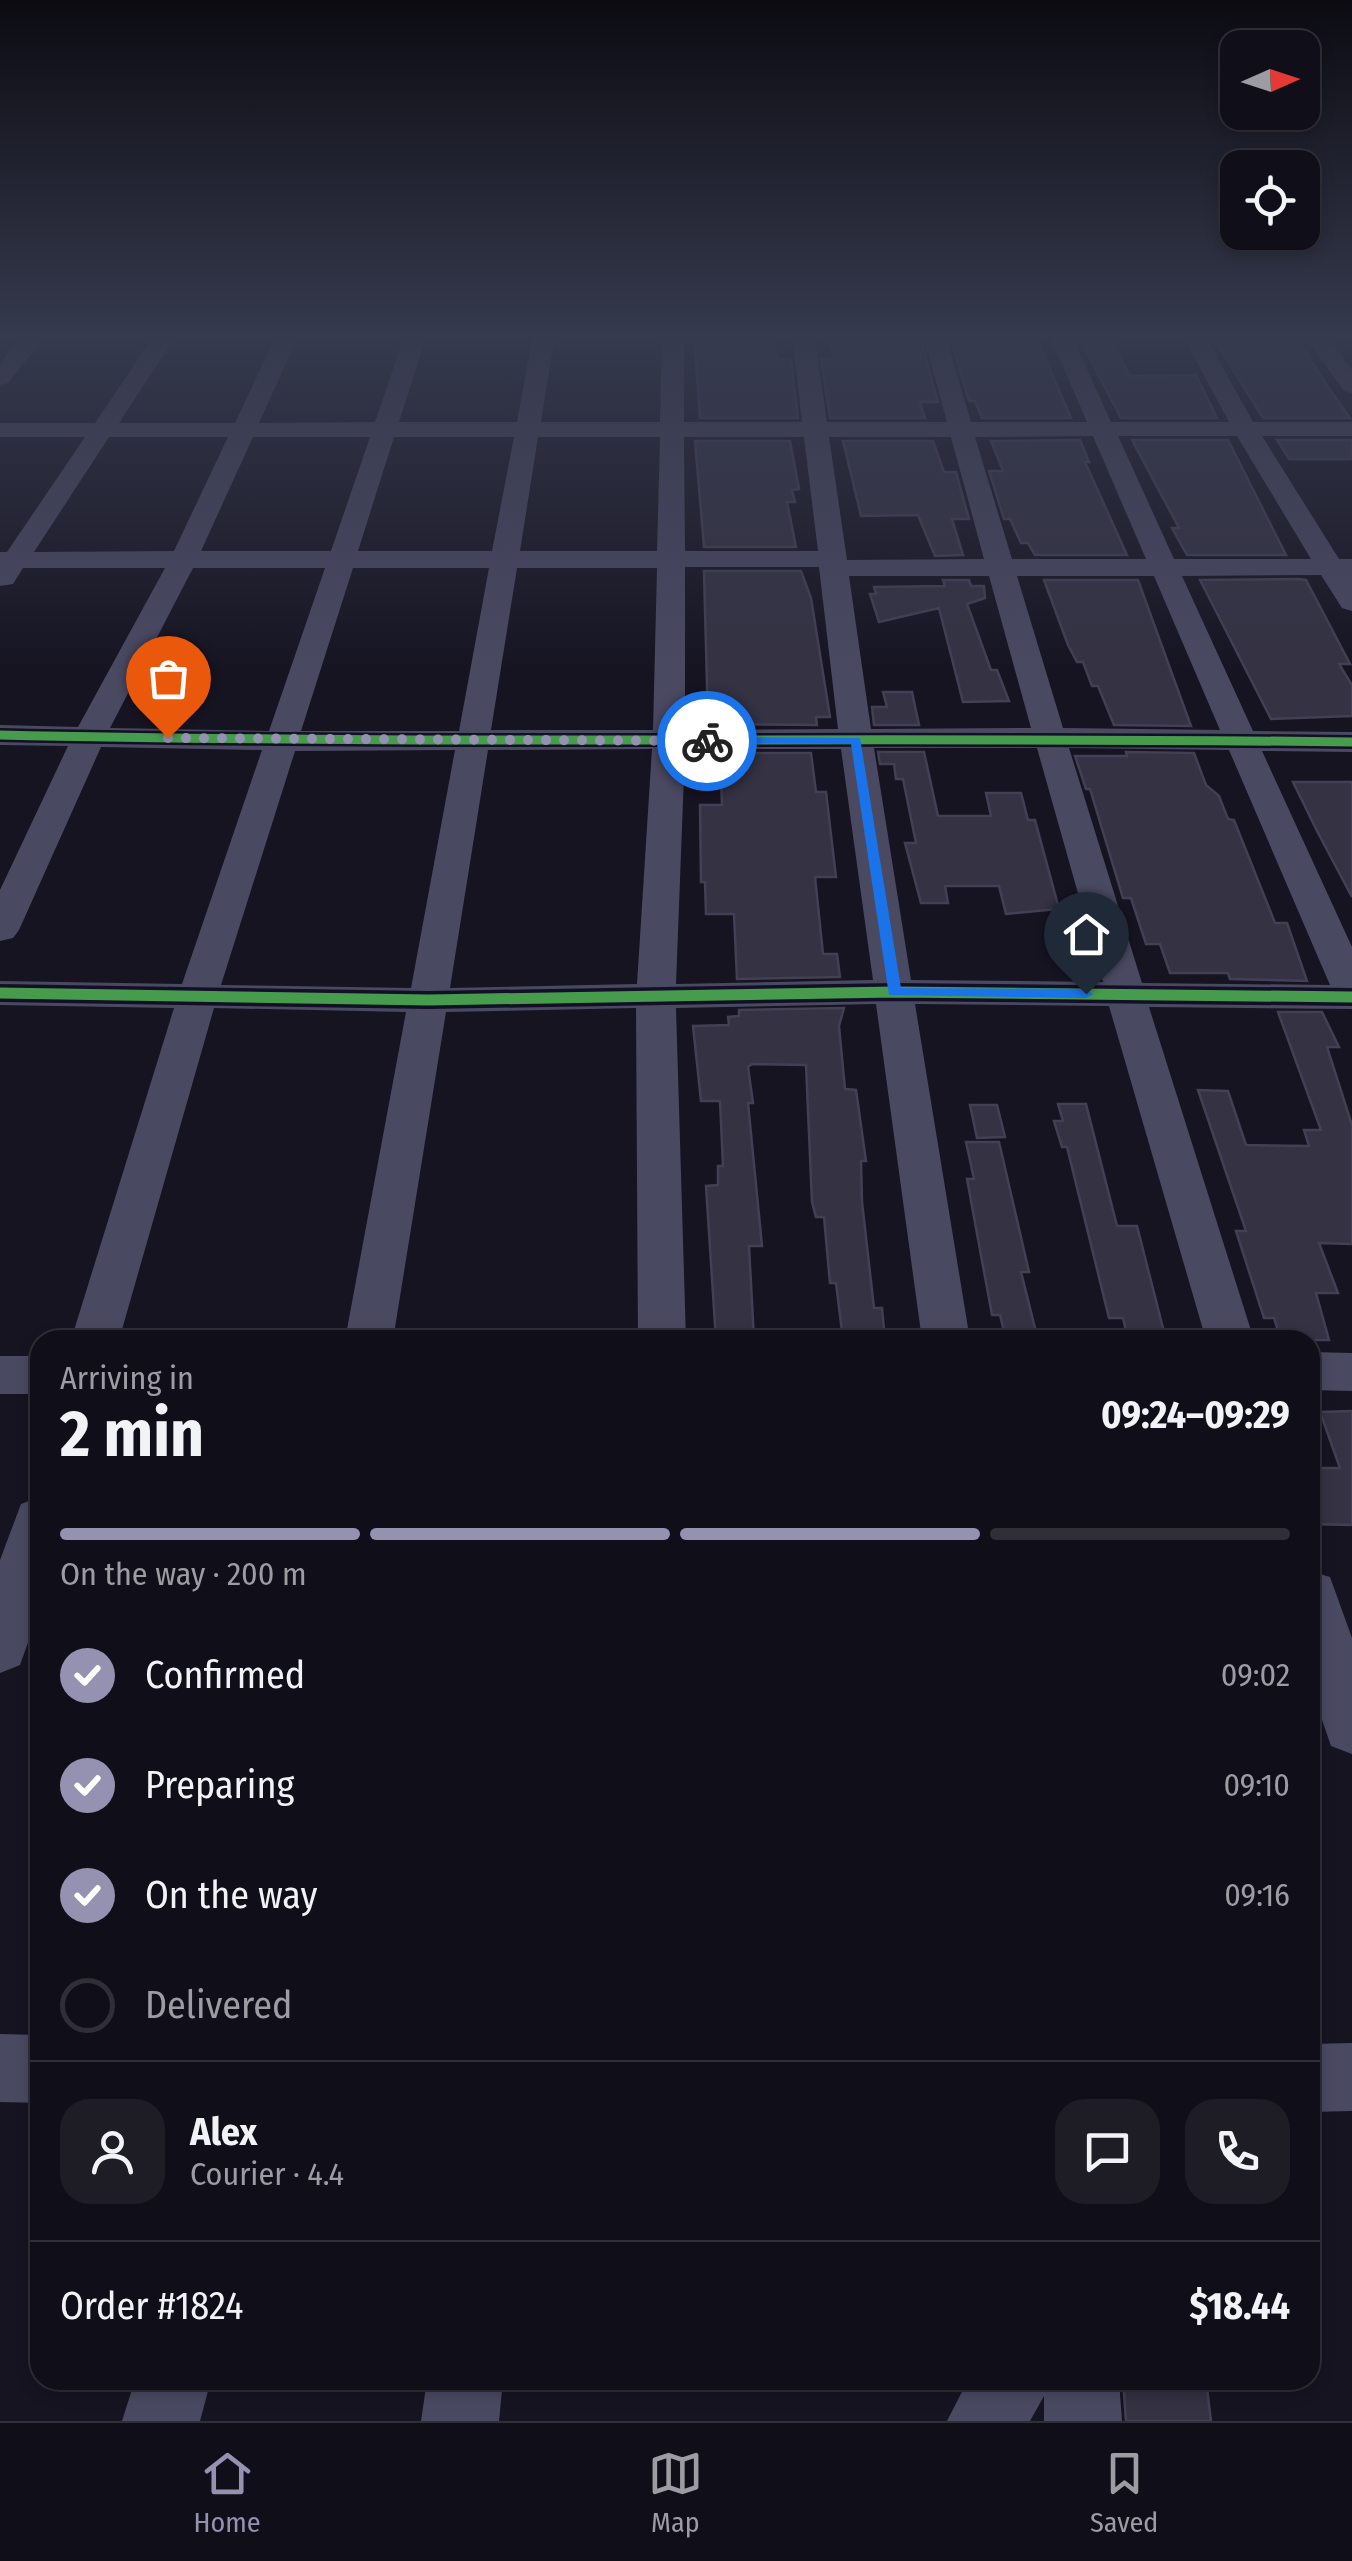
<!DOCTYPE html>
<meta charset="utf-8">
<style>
:root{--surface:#100f19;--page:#1e1d26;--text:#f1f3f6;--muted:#9c9ca2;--line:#302f38;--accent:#9591b1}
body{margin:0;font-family:"Fira Sans Condensed",sans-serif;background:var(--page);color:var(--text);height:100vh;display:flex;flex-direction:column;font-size:38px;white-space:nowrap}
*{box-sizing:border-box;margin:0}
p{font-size:32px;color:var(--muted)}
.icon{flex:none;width:55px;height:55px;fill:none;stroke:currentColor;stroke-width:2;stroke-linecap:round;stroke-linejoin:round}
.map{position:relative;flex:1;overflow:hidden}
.panel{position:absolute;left:30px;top:1330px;width:1290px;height:1060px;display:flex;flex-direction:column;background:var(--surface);border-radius:30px;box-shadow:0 5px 15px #0003,0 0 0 2px var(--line)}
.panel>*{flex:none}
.needle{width:65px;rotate:87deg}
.buttons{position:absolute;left:1220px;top:30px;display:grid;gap:20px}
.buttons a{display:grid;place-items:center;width:100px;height:100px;border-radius:20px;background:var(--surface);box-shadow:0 5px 15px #0003,0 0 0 2px var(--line);font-size:50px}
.pin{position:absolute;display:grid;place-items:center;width:85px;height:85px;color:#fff;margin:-102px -42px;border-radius:50% 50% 50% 0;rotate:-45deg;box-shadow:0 0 10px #0007}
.pin .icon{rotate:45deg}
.courier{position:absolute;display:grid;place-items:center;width:100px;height:100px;margin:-50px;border:8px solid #1a73e8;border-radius:50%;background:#fff;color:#222;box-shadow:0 2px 12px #0007}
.overview em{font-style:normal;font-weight:700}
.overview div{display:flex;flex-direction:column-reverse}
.overview{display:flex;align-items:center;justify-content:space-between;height:170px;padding:0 30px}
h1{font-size:65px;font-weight:700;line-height:75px}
.bar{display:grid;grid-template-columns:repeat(4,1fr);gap:15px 10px;align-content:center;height:120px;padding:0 30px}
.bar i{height:12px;border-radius:8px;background:var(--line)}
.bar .selected{background:var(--accent)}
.bar p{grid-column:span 4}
.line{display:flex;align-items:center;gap:25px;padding:0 30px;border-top:2px solid var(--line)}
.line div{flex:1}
.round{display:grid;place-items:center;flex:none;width:105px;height:105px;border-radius:30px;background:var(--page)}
ol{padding:0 30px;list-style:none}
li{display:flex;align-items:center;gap:30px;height:110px}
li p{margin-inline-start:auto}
li .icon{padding:10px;border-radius:50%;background:var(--accent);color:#fff;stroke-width:4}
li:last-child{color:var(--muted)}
li i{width:55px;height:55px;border:5px solid var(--line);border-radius:50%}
.dock{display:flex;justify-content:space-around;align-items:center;height:140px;border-top:2px solid var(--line);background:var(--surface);font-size:28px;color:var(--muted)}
.dock a{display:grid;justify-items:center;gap:5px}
.dock .selected{color:var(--accent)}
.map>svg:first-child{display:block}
.building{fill:#343243;stroke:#433f54;stroke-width:2.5}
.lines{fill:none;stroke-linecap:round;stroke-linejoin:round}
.minor{fill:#4a4962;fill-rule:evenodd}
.cycleway-far1-casing{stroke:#130f26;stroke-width:14}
.cycleway-casing{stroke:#130f26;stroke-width:18}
.cycleway-far1{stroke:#469c4c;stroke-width:9}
.cycleway{stroke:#469c4c;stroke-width:11}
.route{fill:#1a73e8}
.done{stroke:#9591b1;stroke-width:10;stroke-dasharray:0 18}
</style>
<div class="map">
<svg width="1352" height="2421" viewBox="0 0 1352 2421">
<rect width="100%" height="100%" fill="#161421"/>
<!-- building -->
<path class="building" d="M 829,334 L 920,338 L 938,402 L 920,402 L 925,418 L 830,418 L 821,359 L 833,358 Z
M 1035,334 L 1071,418 L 982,418 L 975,401 L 969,401 L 950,338 Z
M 1077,334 L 1107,334 L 1130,376 L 1196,375 L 1217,418 L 1121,418 Z
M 1294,334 L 1328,387 L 1350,418 L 1263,418 L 1212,336 Z
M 694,335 L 771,335 L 778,359 L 791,359 L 798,418 L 700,418 Z
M 1080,440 L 1089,462 L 1085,462 L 1127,555 L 1035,555 L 1028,543 L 1021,543 L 1010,519 L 1004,519 L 989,471 L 1003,471 L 991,441 Z
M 1132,440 L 1228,440 L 1286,555 L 1187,555 L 1172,528 L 1179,528 Z
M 1277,440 L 1352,440 L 1352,459 L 1289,459 Z
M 695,441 L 790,441 L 799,489 L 792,490 L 795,502 L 787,502 L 796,547 L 704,547 Z
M 843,441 L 933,441 L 944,472 L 956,472 L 969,519 L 952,519 L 963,555 L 935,556 L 918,515 L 861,516 Z
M 704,571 L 801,571 L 811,598 L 830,717 L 816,717 L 817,725 L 708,724 Z
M 943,580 L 969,580 L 971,586 L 984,586 L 985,598 L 967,604 L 991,670 L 997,670 L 1009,701 L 963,702 L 939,608 L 879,622 L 870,594 L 876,594 L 874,587 L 945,586 Z
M 1044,580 L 1138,580 L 1191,726 L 1114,725 L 1098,686 L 1092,686 L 1083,662 L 1077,662 L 1068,645 Z
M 1200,580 L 1298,579 L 1306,580 L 1350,664 L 1339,664 L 1352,685 L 1352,716 L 1271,719 Z
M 883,692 L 912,692 L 919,725 L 874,725 L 872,707 L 887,707 Z
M 878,752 L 924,752 L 938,816 L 991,816 L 986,793 L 1021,793 L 1028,820 L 1035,820 L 1059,909 L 1006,914 L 999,886 L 945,886 L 948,903 L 921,903 L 905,843 L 916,843 L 903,779 L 896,779 L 894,764 L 880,764 Z
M 1126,752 L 1194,753 L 1206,785 L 1219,796 L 1228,819 L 1234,820 L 1275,923 L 1287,923 L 1307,981 L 1230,979 L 1228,973 L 1170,973 L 1160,944 L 1146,944 L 1131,898 L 1123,898 L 1090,789 L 1086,789 L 1075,756 L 1127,756 Z
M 720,753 L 811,753 L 816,792 L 826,792 L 836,877 L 815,877 L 823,954 L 837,954 L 840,977 L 737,979 L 734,914 L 706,914 L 705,882 L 701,882 L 700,805 L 722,805 Z
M 1293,782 L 1352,782 L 1352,897 L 1317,831 Z
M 844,1008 L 839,1026 L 845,1089 L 856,1090 L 866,1161 L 861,1161 L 862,1202 L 874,1308 L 882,1308 L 885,1340 L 843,1340 L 836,1283 L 830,1283 L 824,1217 L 816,1217 L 812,1202 L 806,1065 L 752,1064 L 748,1067 L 753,1103 L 748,1103 L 762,1246 L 749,1246 L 754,1340 L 716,1340 L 706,1186 L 718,1185 L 718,1166 L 723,1166 L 720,1101 L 701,1101 L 693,1026 L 729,1025 L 728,1017 L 739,1016 L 739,1010 Z
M 1278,1012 L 1322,1012 L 1339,1047 L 1327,1047 L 1352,1125 L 1352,1244 L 1319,1243 L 1338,1293 L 1316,1293 L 1329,1340 L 1281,1340 L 1274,1318 L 1264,1318 L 1236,1231 L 1246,1231 L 1198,1090 L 1228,1091 L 1246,1145 L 1309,1146 L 1304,1130 L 1321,1130 Z
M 1058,1104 L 1086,1104 L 1117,1226 L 1137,1226 L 1166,1340 L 1128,1340 L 1123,1318 L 1109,1318 L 1067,1147 L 1062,1147 L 1054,1121 L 1063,1121 Z
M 970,1105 L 997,1105 L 1005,1137 L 977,1138 Z
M 966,1142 L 999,1142 L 1029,1272 L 1021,1272 L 1038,1340 L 1006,1340 L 1000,1315 L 992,1315 L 967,1179 L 974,1179 Z
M 1352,1411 L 1352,1525 L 1310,1524 L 1310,1468 L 1340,1468 L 1320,1412 Z
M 1123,2380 L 1206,2380 L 1211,2421 L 1126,2421 Z"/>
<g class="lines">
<!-- minor -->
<path class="minor" d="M 24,334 L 47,334 L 8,383 L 0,385 L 0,363 Z
M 155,334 L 177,334 L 119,423 L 235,423 L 277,334 L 299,334 L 259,423 L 375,422 L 405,334 L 427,334 L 399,422 L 517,422 L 533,334 L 555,334 L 541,422 L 660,422 L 662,334 L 684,334 L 684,422 L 802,422 L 792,334 L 814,334 L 827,422 L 947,422 L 923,334 L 945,334 L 971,422 L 1087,422 L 1049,334 L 1071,334 L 1111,422 L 1229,422 L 1182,334 L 1204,334 L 1253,422 L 1352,422 L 1352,436 L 1262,436 L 1339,559 L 1352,559 L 1352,611 L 1342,608 L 1321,575 L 1182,576 L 1253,731 L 1352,732 L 1352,752 L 1262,751 L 1352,947 L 1352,1009 L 1149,1007 L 1254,1340 L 1206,1340 L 1109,1006 L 915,1004 L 970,1340 L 922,1340 L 876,1004 L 676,1008 L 686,1340 L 638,1340 L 636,1008 L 446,1012 L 393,1340 L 345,1340 L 406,1012 L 214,1008 L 119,1340 L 71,1340 L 174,1008 L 0,1005 L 0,981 L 182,984 L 262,750 L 101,747 L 19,930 L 13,938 L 0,941 L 0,890 L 68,746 L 0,745 L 0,725 L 78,727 L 165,568 L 23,568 L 13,584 L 0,586 L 0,552 L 7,552 L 85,437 L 0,437 L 0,423 L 95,423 ZM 1093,436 L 1146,559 L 1012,559 L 975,437 ZM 1118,436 L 1237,436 L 1311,559 L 1174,559 ZM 109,437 L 228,437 L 174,551 L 34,552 ZM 253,437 L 370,437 L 331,551 L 201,551 ZM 394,437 L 514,437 L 492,551 L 358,551 ZM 538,437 L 660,437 L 657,551 L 520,551 ZM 684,437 L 804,437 L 818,551 L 685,551 ZM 829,437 L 951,437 L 984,559 L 847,560 ZM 685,567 L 819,567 L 838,729 L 685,730 ZM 193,568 L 325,568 L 269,731 L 110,728 ZM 353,568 L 489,568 L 459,731 L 301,731 ZM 517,568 L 657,568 L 653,730 L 491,730 ZM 849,576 L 989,576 L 1031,728 L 871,729 ZM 1017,576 L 1154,576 L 1220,730 L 1063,728 ZM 874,748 L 1037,748 L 1103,982 L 911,980 ZM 1069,748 L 1229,750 L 1330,985 L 1142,983 ZM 652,749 L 637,984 L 450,988 L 488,750 ZM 685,749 L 841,749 L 873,980 L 676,984 ZM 455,750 L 411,988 L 221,985 L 295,751 Z
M 1303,334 L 1325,334 L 1352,370 L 1352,393 L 1344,391 Z
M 1310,1352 L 1352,1353 L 1352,1391 L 1310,1390 Z
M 0,1356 L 40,1356 L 40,1394 L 0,1394 Z
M 40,1497 L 40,1609 L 20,1665 L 0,1673 L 0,1560 L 21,1504 Z
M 1310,1571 L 1330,1577 L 1352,1638 L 1352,1754 L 1331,1746 L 1310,1685 Z
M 0,2034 L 40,2035 L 40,2103 L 0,2102 Z
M 1352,2043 L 1352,2111 L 1310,2112 L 1310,2044 Z
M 135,2380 L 211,2380 L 200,2421 L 122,2421 Z
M 427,2380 L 503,2380 L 499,2421 L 421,2421 Z
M 968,2380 L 1119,2380 L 1122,2421 L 1044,2421 L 1044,2396 L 1030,2421 L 947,2421 Z"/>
<!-- cycleway-far1 casing -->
<g class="cycleway-far1-casing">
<path id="cycleway-far1" d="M 0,735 C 451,745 901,736 1352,742"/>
</g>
<!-- cycleway casing -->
<g class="cycleway-casing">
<path id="cycleway" d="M 0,993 L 429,1000 L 894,992 L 1352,997"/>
</g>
<!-- cycleway-far1 -->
<use href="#cycleway-far1" class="cycleway-far1"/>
<!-- cycleway -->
<use href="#cycleway" class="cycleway"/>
</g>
<!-- sky -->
<linearGradient id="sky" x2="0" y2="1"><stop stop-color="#0c0b12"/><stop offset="0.5" stop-color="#363a4e"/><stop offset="1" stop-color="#363a4e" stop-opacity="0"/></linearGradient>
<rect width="1352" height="673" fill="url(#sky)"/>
<!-- route -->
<path class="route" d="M 707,737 L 860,738 L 901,988 L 1086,989 L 1093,994 L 1086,998 L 889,995 L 851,744 L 703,743 Z"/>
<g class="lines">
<!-- done -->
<path class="done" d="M 168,738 L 707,741"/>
</g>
</svg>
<div class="buttons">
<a><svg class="needle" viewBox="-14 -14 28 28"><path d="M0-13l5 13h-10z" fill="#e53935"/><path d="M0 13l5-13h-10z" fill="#9c9ca2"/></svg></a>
<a><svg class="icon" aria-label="locate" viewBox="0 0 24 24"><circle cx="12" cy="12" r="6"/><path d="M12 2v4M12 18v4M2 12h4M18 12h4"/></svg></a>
</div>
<div class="pin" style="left:168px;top:738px;background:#ea580c"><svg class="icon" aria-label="bag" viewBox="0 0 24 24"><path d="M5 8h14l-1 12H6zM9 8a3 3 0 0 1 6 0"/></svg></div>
<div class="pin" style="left:1086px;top:994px;background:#1f2937"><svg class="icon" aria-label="home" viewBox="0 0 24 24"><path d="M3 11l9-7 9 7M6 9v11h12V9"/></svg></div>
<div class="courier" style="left:707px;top:741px"><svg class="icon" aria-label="bike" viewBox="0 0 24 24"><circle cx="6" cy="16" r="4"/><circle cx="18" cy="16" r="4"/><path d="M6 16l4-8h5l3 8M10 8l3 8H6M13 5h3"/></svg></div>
<section class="panel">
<div class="overview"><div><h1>2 min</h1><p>Arriving in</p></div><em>09:24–09:29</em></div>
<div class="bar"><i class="selected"></i><i class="selected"></i><i class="selected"></i><i></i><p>On the way · 200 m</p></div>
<ol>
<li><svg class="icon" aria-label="check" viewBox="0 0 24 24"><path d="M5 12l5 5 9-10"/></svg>Confirmed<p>09:02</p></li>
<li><svg class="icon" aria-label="check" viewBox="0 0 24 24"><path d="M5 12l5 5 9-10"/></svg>Preparing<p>09:10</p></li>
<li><svg class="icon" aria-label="check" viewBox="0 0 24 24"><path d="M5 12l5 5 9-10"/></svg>On the way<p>09:16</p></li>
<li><i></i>Delivered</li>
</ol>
<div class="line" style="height:180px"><a class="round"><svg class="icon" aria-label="person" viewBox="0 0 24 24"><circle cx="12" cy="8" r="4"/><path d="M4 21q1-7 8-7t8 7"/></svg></a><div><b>Alex</b><p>Courier · 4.4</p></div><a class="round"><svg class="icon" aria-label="chat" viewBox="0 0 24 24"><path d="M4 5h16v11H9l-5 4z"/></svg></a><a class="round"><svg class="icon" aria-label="phone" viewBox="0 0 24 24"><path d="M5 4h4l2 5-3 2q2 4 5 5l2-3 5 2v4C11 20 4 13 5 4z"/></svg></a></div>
<div class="line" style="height:130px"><div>Order #1824</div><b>$18.44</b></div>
</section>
</div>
<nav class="dock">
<a class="selected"><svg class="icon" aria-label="home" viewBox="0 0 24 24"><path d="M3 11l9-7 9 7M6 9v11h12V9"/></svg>Home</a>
<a><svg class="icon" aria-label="map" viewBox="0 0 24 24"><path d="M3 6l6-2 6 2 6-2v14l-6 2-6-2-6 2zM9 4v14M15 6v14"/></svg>Map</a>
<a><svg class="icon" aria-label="saved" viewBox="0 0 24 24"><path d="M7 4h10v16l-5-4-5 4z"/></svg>Saved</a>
</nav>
